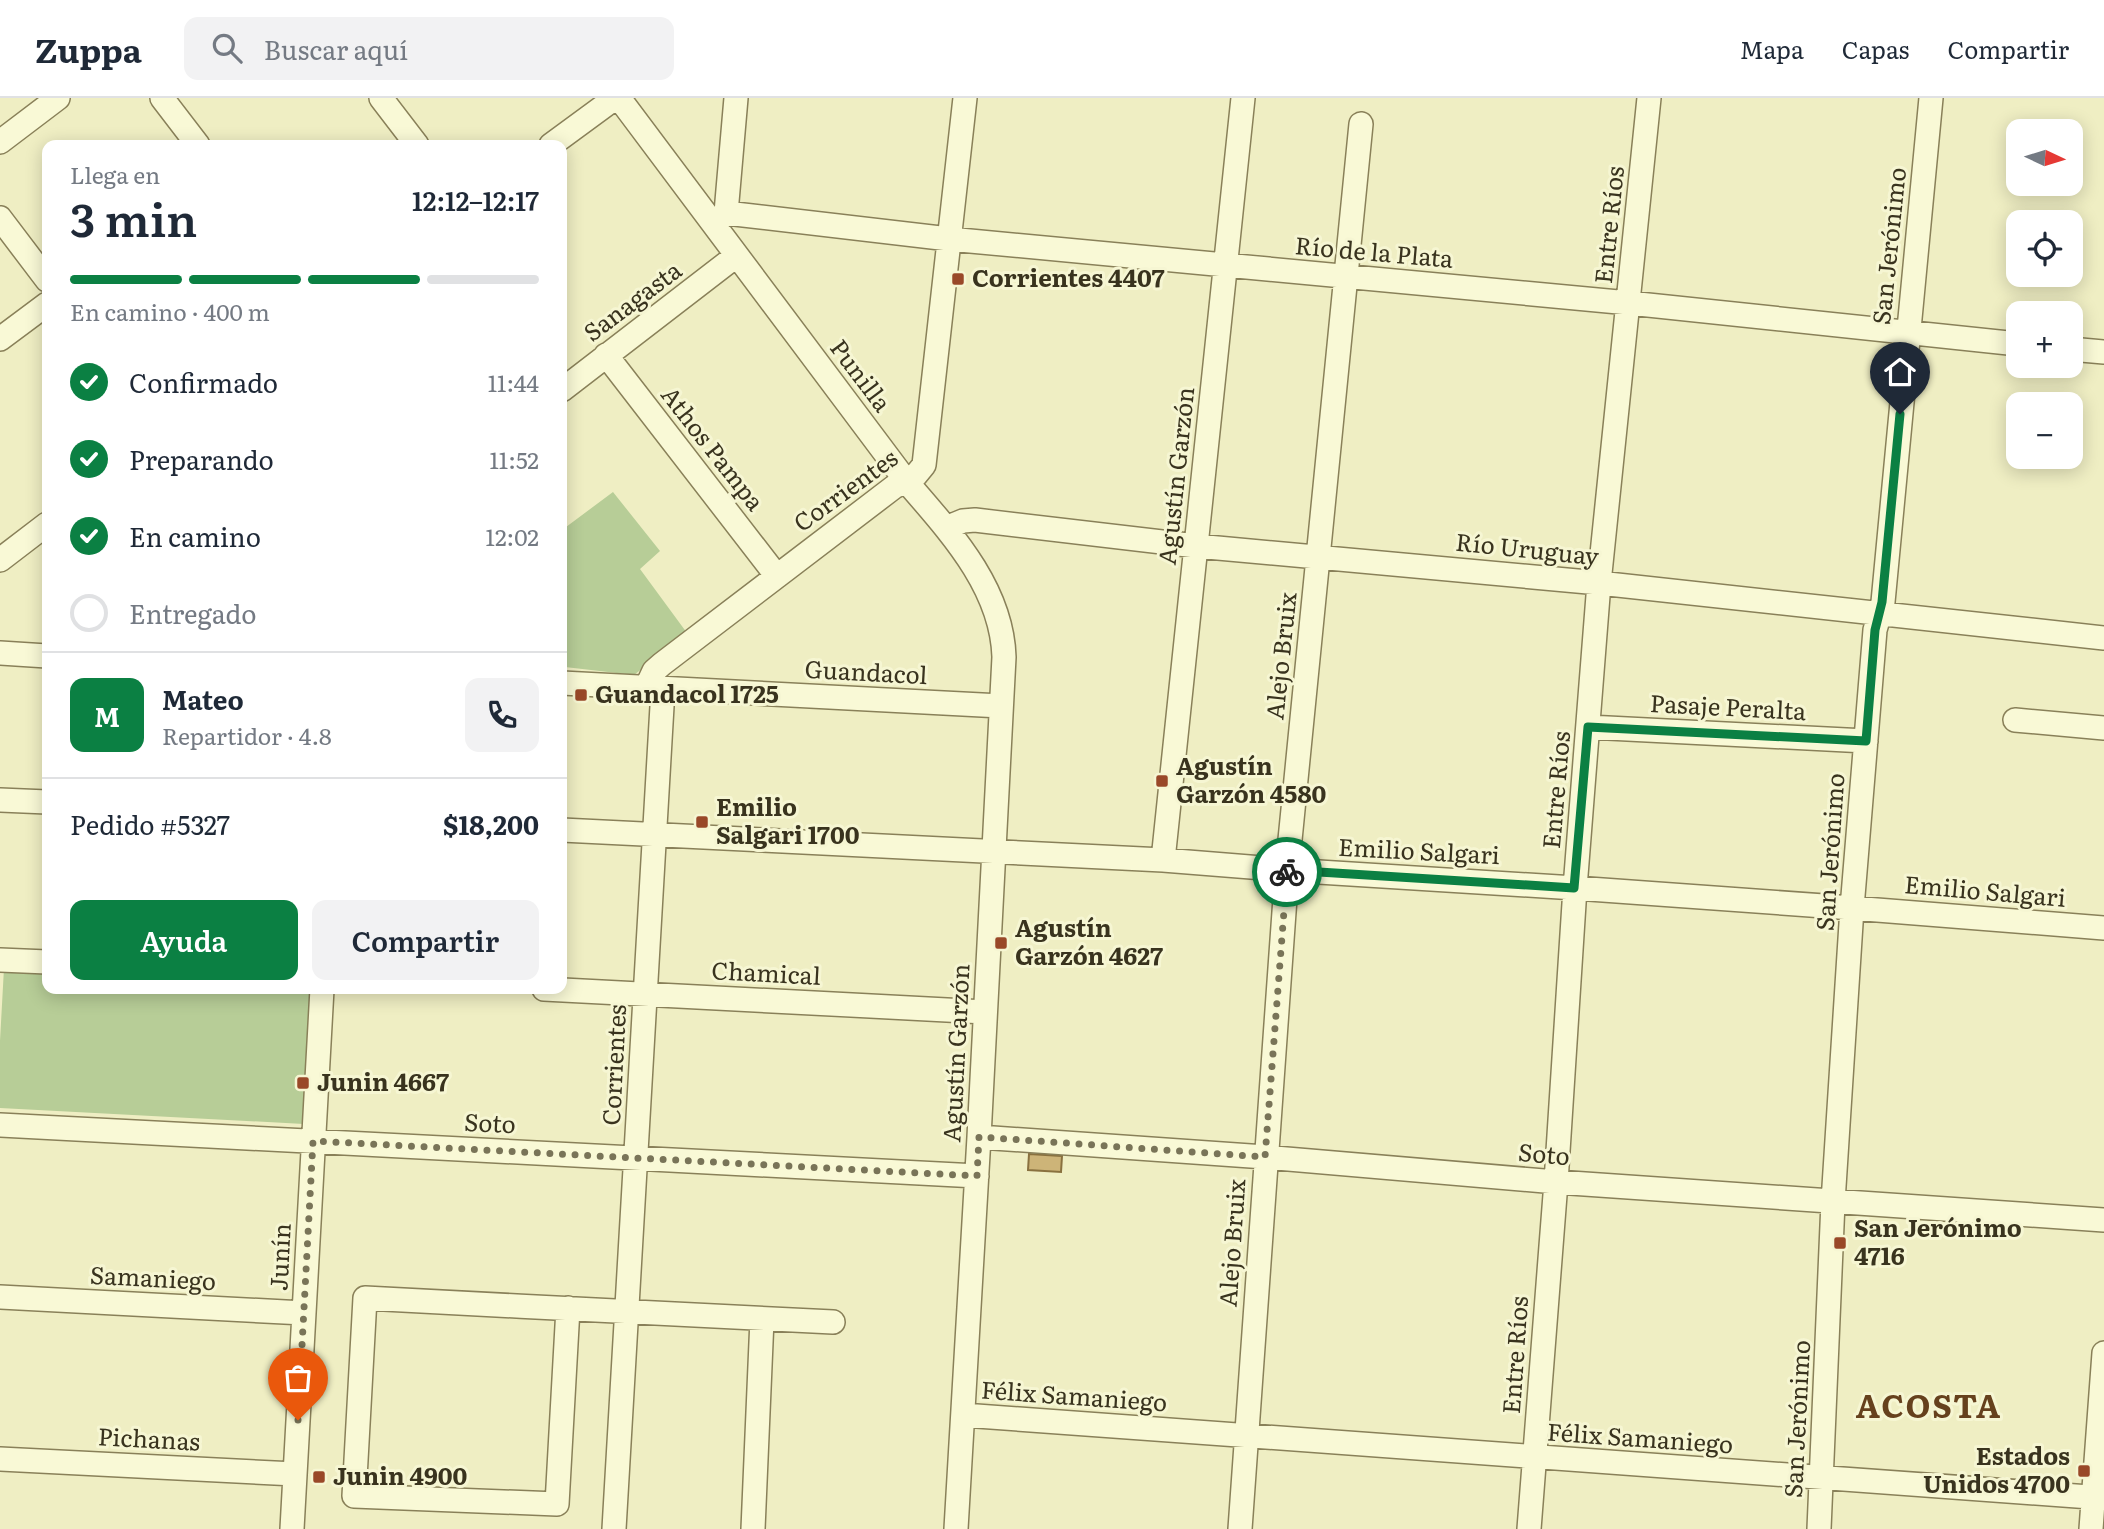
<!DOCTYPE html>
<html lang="es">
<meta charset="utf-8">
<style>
:root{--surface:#fff;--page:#f2f2f3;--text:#1f2937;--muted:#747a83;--line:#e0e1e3;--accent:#0b8043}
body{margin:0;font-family:Literata,serif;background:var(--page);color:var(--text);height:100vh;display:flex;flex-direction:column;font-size:26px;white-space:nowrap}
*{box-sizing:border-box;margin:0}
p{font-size:23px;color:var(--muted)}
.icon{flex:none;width:38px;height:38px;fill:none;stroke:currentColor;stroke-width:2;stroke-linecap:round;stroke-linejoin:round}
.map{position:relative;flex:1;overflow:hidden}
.panel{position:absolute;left:42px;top:42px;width:525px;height:854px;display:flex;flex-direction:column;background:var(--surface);border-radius:14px;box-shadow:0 4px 18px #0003}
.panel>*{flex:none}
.needle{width:46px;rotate:94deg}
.controls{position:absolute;left:2006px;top:21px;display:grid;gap:14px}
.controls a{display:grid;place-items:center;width:77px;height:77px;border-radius:14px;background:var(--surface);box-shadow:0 4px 18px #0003;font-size:35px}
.pin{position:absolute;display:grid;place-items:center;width:60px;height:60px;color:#fff;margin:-72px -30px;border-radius:50% 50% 50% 0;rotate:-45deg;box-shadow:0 0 7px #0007}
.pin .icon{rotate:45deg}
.courier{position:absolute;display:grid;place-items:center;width:70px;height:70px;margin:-35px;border:5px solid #0b8043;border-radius:50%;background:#fff;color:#222;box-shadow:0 2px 9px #0007}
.headline em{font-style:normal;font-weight:600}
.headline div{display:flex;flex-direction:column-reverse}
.headline{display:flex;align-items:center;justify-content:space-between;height:119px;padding:0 28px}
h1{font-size:46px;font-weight:600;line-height:52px}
.bar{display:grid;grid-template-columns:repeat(4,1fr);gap:10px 7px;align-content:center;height:84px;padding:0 28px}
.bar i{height:9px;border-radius:5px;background:var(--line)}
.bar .selected{background:var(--accent)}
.bar p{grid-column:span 4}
.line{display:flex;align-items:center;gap:18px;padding:0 28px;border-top:2px solid var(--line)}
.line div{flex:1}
.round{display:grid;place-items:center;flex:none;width:74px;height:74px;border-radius:14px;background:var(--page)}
ol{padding:0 28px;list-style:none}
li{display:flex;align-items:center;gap:21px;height:77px}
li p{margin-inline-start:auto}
li .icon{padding:7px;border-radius:50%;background:var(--accent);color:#fff;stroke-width:4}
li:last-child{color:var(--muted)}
li i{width:38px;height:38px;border:4px solid var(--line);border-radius:50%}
.primary-button{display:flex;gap:14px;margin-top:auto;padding:14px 28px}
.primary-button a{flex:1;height:80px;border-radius:14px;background:var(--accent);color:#fff;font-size:28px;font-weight:600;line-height:80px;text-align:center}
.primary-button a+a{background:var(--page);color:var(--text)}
header{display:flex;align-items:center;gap:42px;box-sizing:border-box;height:98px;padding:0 35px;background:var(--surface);border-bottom:2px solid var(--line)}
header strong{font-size:33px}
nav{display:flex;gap:38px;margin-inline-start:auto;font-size:24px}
.search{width:490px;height:63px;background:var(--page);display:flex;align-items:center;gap:18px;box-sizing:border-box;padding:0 24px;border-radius:14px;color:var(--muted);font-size:26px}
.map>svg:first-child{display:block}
.green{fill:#b7cd97}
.building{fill:#cdb478;stroke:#89713f;stroke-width:2}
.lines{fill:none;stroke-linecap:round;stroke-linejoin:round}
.minor-casing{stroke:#898059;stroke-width:26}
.minor{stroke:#f9f9d6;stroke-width:23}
.done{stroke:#797458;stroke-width:7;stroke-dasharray:0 12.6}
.route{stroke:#0b8043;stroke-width:9}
.poi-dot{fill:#994828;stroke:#f6f6d3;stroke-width:2.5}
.labels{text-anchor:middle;stroke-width:6;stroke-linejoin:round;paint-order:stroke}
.street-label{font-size:24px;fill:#39331e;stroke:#f6f6d3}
.poi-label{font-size:24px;font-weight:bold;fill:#39331e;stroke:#f6f6d3;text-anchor:start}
.district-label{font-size:32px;font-weight:bold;letter-spacing:2px;fill:#66411d;stroke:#f6f6d3}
</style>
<header>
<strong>Zuppa</strong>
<div class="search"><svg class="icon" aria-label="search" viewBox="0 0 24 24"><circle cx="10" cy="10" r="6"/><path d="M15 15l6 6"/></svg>Buscar aquí</div>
<nav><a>Mapa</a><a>Capas</a><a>Compartir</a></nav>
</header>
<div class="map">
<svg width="2104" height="1431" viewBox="0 0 2104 1431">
<rect width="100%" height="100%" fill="#efeec3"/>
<!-- green -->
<path class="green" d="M 613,394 L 660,453 L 640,471 L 687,535 L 634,577 L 565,569 L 562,564 L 562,432 Z
M 4,870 L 47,872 L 47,891 L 311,891 L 304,1026 L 0,1010 L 0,943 Z"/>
<!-- building -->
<path class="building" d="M 1029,1056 L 1062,1058 L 1061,1074 L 1028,1072 Z"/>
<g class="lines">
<!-- minor casing -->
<g class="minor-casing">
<path id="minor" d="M 162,0 L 198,47
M 381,0 L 417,47
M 619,0 L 906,383 C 949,433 1002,489 1004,559 L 979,1039 L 956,1431
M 0,44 L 58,0
M 551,47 L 615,0
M 726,115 L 949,141 L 1629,205 L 2018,246
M 0,120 L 47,182
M 716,125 L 726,115 L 736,0
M 0,241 L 47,206
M 2070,251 L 2104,254
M 606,257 L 776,477
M 562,292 L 736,158
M 946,430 L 963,423 L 975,422 L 1196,448 L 1599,485 L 2104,540
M 0,462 L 47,426
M 0,555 L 47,558
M 562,585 L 1001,608
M 646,590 L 654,573 L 662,566 L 894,389 L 915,378 L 924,367 L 965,0
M 2015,622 L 2104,630
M 1588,629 L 1866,643
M 0,702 L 47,704
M 562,732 L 1163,762 L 1287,772 L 1575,790 L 1852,810 L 2104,830
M 1163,762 L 1243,0
M 0,862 L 47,864
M 544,891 L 985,914
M 0,1027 L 977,1078
M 979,1039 L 1265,1059 L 1556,1084 L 2104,1122
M 0,1199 L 304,1215
M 568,1210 L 557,1406 L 354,1398 L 365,1200 C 521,1208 677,1217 833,1224
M 963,1317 L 2104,1400
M 0,1361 L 295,1376
M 292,1431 L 322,891
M 614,1431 L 663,591
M 753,1431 L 762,1221
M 1240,1431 L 1287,772 L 1361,26
M 1529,1431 L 1556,1084 L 1575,790 L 1599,485 L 1649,0
M 1819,1431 L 1833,1104 L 1852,810 L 1875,532 L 1883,504 L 1931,0
M 2091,1431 L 2104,1255"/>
</g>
<!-- minor -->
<use href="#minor" class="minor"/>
</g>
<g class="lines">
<!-- done -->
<path class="done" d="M 298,1322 L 313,1043 L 977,1078 L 979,1039 L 1265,1059 L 1287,774"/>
<!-- route -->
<path class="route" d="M 1287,774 L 1287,772 L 1574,790 L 1588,629 L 1866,643 L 1875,532 L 1882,504 L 1900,316"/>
</g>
<!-- markers -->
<g class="poi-dot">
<rect x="951" y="174" width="14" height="14" rx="3.5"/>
<rect x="574" y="590" width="14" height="14" rx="3.5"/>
<rect x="1155" y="676" width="14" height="14" rx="3.5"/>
<rect x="695" y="717" width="14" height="14" rx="3.5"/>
<rect x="994" y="838" width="14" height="14" rx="3.5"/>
<rect x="296" y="978" width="14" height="14" rx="3.5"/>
<rect x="1833" y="1138" width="14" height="14" rx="3.5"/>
<rect x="2077" y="1366" width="14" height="14" rx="3.5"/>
<rect x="312" y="1372" width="14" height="14" rx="3.5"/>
</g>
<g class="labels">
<!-- street labels -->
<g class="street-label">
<text transform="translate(1610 127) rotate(-84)" y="8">Entre Ríos</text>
<text transform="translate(1890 148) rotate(-84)" y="8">San Jerónimo</text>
<text transform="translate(1374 155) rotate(5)" y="8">Río de la Plata</text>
<text transform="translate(633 204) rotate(-37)" y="8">Sanagasta</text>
<text transform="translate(860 278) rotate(53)" y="8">Punilla</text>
<text transform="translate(712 351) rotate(52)" y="8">Athos Pampa</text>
<text transform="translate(1177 378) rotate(-84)" y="8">Agustín Garzón</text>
<text transform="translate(846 393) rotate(-36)" y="8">Corrientes</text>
<text transform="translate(1527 452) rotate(6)" y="8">Río Uruguay</text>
<text transform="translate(1282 558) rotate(-84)" y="8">Alejo Bruix</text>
<text transform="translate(866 575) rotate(3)" y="8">Guandacol</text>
<text transform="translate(1728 610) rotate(3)" y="8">Pasaje Peralta</text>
<text transform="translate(1557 692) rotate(-85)" y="8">Entre Ríos</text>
<text transform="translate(1419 754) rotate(3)" y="8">Emilio Salgari</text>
<text transform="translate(1831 754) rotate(-86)" y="8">San Jerónimo</text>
<text transform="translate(1985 794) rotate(5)" y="8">Emilio Salgari</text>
<text transform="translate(766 876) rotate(3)" y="8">Chamical</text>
<text transform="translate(957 955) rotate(-87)" y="8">Agustín Garzón</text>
<text transform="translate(615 967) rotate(-87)" y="8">Corrientes</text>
<text transform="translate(490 1026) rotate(3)" y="8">Soto</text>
<text transform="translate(1544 1057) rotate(5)" y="8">Soto</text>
<text transform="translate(1233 1145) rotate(-86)" y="8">Alejo Bruix</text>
<text transform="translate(281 1159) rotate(-87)" y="8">Junín</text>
<text transform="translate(153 1181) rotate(3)" y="8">Samaniego</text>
<text transform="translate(1516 1257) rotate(-86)" y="8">Entre Ríos</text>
<text transform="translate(1074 1299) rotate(4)" y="8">Félix Samaniego</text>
<text transform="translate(1798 1321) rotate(-87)" y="8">San Jerónimo</text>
<text transform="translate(1640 1341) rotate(4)" y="8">Félix Samaniego</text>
<text transform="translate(149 1342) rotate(3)" y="8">Pichanas</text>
</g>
<!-- poi labels -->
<g class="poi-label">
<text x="972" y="189">Corrientes 4407</text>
<text x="595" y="605">Guandacol 1725</text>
<text x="1176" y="677">Agustín<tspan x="1176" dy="28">Garzón 4580</tspan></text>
<text x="716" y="718">Emilio<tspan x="716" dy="28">Salgari 1700</tspan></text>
<text x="1015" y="839">Agustín<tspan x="1015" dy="28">Garzón 4627</tspan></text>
<text x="317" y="993">Junin 4667</text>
<text x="1854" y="1139">San Jerónimo<tspan x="1854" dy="28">4716</tspan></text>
<text x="2070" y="1367" text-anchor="end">Estados<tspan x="2070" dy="28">Unidos 4700</tspan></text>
<text x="333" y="1387">Junin 4900</text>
</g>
<!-- district labels -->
<g class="district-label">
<text x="1929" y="1320">ACOSTA</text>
</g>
</g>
</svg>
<div class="controls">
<a><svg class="needle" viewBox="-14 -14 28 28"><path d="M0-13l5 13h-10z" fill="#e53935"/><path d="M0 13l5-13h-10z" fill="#747a83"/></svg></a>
<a><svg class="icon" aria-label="locate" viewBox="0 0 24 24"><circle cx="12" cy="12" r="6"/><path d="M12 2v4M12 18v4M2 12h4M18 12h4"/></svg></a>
<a>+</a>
<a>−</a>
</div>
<div class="pin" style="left:298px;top:1322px;background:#ea580c"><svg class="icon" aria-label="bag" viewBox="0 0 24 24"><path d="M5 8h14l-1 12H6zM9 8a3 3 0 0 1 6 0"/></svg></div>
<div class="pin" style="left:1900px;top:316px;background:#1f2937"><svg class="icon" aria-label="home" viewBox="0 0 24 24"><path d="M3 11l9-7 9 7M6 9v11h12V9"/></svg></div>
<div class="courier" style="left:1287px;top:774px"><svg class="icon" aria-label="bike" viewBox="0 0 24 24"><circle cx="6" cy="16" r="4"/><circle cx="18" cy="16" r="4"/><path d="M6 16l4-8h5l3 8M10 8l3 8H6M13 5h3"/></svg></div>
<section class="panel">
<div class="headline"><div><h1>3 min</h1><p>Llega en</p></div><em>12:12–12:17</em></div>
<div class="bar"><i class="selected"></i><i class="selected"></i><i class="selected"></i><i></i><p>En camino · 400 m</p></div>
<ol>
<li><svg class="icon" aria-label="check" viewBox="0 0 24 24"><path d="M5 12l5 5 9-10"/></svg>Confirmado<p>11:44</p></li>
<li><svg class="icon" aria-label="check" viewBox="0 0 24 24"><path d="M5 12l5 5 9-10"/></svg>Preparando<p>11:52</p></li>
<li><svg class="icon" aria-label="check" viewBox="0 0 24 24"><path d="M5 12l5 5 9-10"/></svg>En camino<p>12:02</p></li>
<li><i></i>Entregado</li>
</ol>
<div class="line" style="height:126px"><b class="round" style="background:var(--accent);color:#fff">M</b><div><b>Mateo</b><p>Repartidor · 4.8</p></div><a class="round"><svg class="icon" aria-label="phone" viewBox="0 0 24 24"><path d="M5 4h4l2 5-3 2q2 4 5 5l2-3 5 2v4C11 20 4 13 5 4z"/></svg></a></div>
<div class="line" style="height:91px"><div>Pedido #5327</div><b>$18,200</b></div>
<div class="primary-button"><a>Ayuda</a><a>Compartir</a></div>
</section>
</div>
